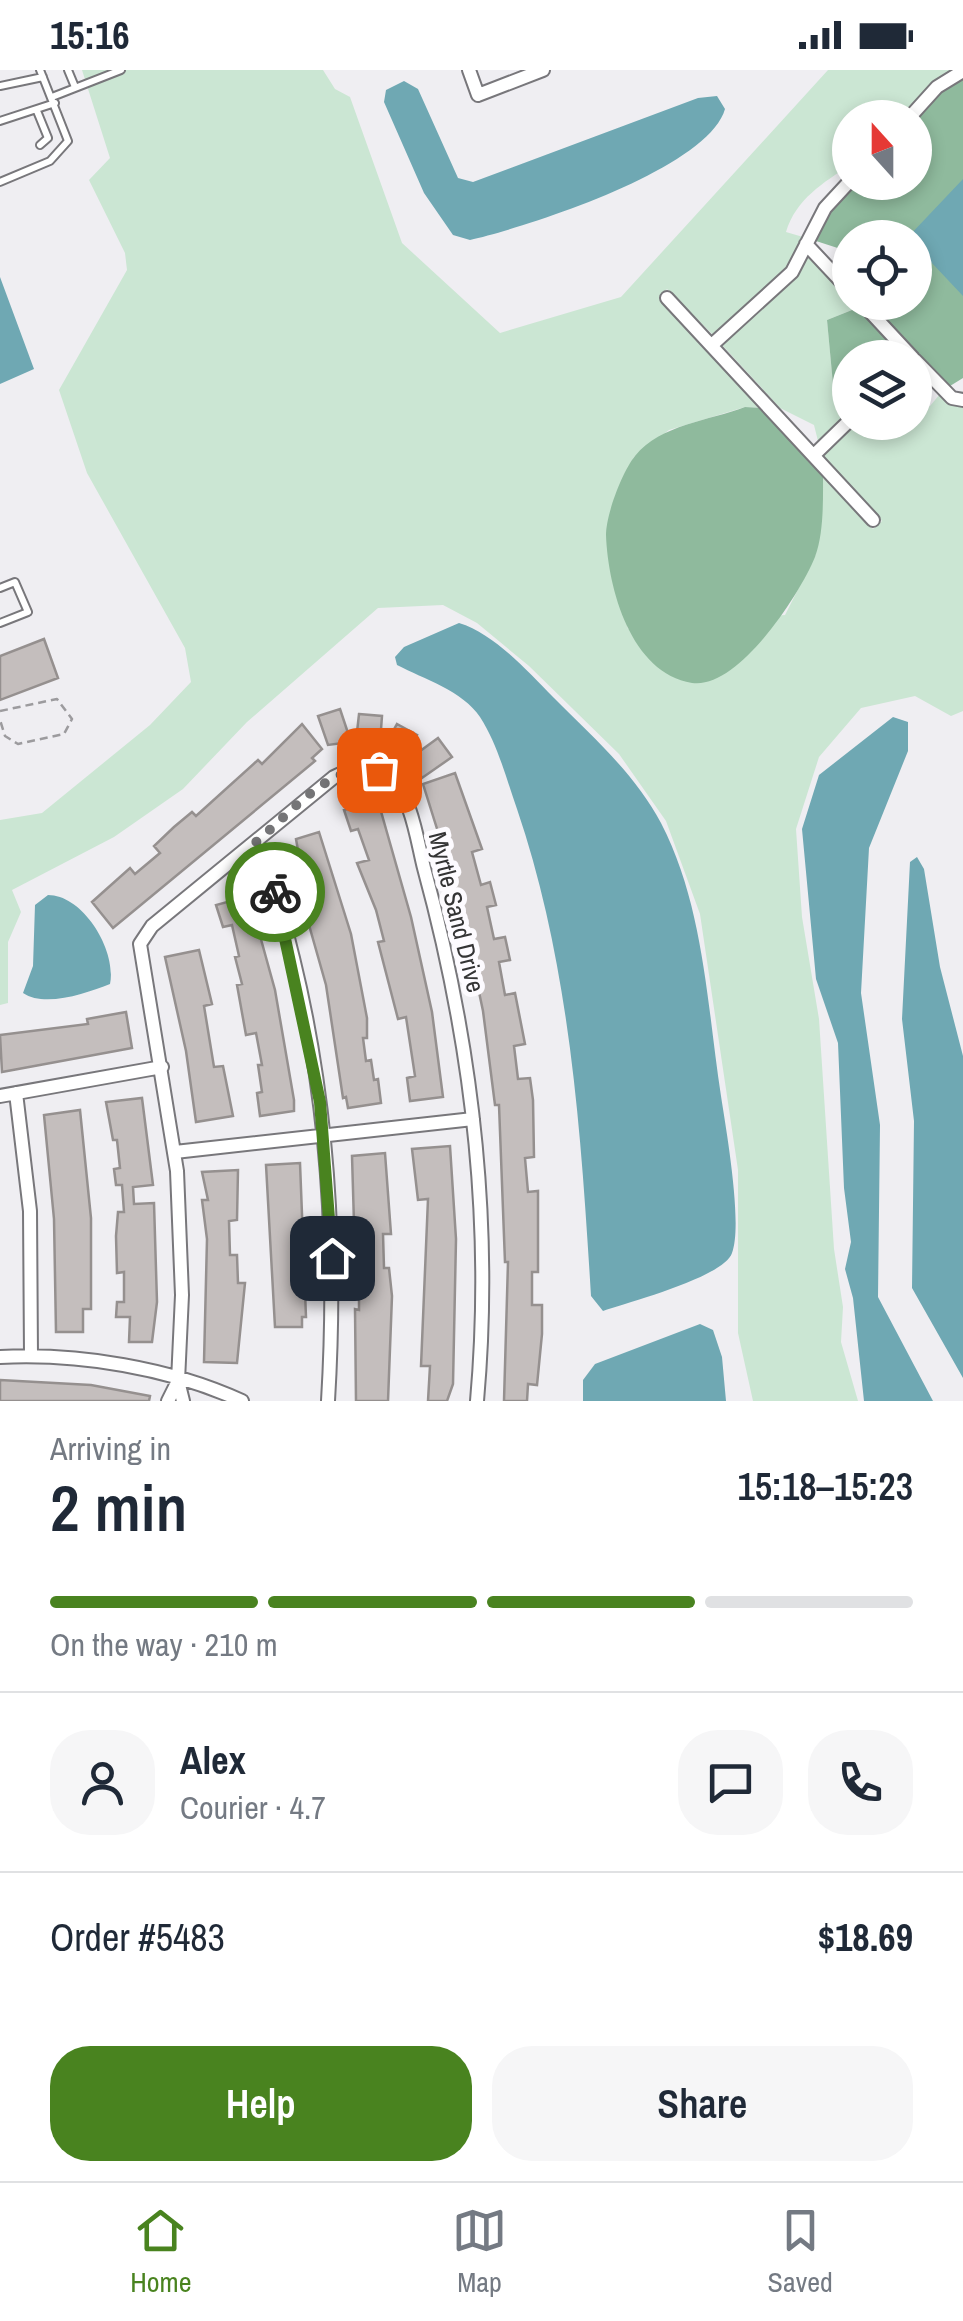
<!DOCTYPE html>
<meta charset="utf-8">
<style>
:root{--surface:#fff;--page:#f6f6f7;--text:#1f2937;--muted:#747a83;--line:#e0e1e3;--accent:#49831f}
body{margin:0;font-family:"Archivo Narrow",sans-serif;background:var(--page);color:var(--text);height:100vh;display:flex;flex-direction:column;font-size:38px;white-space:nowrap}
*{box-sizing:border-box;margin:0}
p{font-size:32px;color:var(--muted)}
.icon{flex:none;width:55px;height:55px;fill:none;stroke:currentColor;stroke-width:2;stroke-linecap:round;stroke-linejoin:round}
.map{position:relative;height:1331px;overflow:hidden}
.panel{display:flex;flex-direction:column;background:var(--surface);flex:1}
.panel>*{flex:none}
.needle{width:65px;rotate:339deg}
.fabs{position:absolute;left:832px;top:30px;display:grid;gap:20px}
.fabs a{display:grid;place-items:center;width:100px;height:100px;border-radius:50%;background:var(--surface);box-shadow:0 5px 15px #0003;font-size:50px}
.pin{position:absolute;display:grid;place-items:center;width:85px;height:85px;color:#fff;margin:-42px;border-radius:20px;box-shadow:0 5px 15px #0006}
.courier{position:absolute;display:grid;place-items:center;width:100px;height:100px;margin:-50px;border:8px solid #49831f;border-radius:50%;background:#fff;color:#222;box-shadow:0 2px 12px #0007}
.summary em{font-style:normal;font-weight:600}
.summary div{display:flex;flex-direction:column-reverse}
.summary{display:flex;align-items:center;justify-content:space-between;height:170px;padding:0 50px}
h1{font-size:65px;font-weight:600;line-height:75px}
.bar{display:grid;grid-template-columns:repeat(4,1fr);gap:15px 10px;align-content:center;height:120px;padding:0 50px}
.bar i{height:12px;border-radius:8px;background:var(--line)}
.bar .current{background:var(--accent)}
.bar p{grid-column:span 4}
.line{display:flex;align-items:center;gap:25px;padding:0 50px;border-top:2px solid var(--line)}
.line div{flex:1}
.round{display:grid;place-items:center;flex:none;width:105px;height:105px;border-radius:40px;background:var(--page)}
.cta{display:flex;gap:20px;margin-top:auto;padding:20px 50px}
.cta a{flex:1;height:115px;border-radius:40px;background:var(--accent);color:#fff;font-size:40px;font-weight:600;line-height:115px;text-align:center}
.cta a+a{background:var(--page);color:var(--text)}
.status{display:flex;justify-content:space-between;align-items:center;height:70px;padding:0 50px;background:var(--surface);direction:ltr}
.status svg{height:28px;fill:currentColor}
.dock{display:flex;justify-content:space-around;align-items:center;height:140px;border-top:2px solid var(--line);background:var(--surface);font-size:28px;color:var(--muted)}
.dock a{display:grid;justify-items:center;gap:5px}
.dock .current{color:var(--accent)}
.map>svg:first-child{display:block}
.green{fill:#cbe6d3}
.forest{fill:#8fba9d}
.water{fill:#6fa8b3}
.building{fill:#c4bebd;stroke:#95908f;stroke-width:2.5}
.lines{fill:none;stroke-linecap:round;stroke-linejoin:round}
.service-casing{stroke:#78777b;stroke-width:10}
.minor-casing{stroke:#78777b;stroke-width:16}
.path{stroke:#9c9b9e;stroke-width:2.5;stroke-dasharray:8 5;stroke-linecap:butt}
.service{stroke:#fff;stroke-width:6}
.minor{stroke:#fff;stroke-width:12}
.done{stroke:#757577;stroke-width:10;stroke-dasharray:0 18}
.route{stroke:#49831f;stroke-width:12}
.labels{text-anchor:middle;stroke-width:10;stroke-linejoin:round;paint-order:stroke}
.street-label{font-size:25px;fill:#343435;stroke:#fdfbff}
</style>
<div class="status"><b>15:16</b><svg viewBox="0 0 49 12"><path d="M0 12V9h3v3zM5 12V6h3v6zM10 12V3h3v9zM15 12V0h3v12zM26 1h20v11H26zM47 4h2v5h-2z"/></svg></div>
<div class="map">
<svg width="963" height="1331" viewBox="0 0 963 1331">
<rect width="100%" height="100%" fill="#efeef2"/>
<!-- green -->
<path class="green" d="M 82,0 L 323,0 L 335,19 L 350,27 L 402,173 L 500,263 L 621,227 L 828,0 L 952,0 L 933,12 L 899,47 L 850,48 L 850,95 C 823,113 796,129 786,162 L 803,167 L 787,197 L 713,265 L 667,219 L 659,228 L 762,338 L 745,337 L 669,360 L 634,387 L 606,463 L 628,559 L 785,545 L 816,484 L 823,404 L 873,459 L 882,451 L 823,385 L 853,357 L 915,352 L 915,341 L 930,336 L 940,324 L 963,337 L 963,641 L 951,646 L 915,626 L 861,638 L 819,687 L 796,759 L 802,847 L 819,949 L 834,1179 L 843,1237 L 841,1272 L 858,1331 L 753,1331 L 738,1263 L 738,1100 L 700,844 L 666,751 L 619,684 L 529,596 L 477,553 L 443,535 L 378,538 L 247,652 L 183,719 L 114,767 L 12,820 L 21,842 L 8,872 L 8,933 L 0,935 L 0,750 L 42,743 L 150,655 L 191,612 L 185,578 L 87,403 L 59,320 L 127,200 L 125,183 L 89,110 L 110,88 Z
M 808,185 L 857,238 L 827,250 L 834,325 L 846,345 L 818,371 L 814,355 L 780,338 L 722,275 L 796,207 Z"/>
<!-- forest -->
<path class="forest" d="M 963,9 L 963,308 L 950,316 L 870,233 L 915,232 L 915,168 L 850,168 L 850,182 L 816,171 L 831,142 L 858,113 L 915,112 L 915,51 L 941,22 Z
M 857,238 L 904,287 L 850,288 L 850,340 L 846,345 L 834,325 L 827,250 Z
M 745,337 L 762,338 L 823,404 C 823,429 824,463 815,487 C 800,524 738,620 692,613 C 631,603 608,519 606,465 C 606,445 622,402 635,386 C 661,354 709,351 745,337 Z"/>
<!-- water -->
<path class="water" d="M 404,11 L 418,19 L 458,108 L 473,112 L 698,28 L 717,26 L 725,39 C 708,99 527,157 470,170 L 453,165 L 424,123 L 384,32 L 386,20 Z
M 963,109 L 963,226 L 915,175 L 915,168 L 909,166 Z
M 0,207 L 34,299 L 0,314 Z
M 459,553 C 495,564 527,601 553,627 C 592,666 635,704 661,753 C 704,836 707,935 721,1026 C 726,1059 743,1154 732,1183 C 724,1207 629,1232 603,1241 L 591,1226 C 581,1062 570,895 517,739 C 506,708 498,675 480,647 C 463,621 424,609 397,595 L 395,587 L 404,577 Z
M 893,647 L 908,652 L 908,681 L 869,778 L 861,923 L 880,1055 L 878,1227 L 933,1331 L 864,1331 L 853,1228 L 845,1199 L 851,1172 L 844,1118 L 838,973 L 816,909 L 802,759 L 819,705 Z
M 917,787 L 924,799 L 940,897 L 963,986 L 963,1308 L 912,1218 L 914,1051 L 902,949 L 910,792 Z
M 48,825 C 83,825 117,880 110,914 C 87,923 45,938 23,923 L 33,896 L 35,835 Z
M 700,1254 L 713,1260 L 722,1287 L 726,1331 L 583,1331 L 583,1310 L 595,1294 Z"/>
<!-- building -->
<path class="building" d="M 44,569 L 58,608 L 0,630 L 0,586 Z
M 340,639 L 351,672 L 328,675 L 318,646 Z
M 359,644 L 382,646 L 380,673 L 356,671 Z
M 302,654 L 322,679 L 312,688 L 315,691 L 113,858 L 92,832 L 130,798 L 135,804 L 160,783 L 154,776 L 174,757 L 192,742 L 196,746 L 258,690 L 262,694 Z
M 397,654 L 417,665 L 406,684 L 395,678 L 398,675 L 386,674 Z
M 438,668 L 452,687 L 422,708 L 412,687 Z
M 455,703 L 482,779 L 472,782 L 481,815 L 490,812 L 496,835 L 487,837 L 494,869 L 505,867 L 510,890 L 499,892 L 505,925 L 515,923 L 525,974 L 514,976 L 518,1009 L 530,1008 L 533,1030 L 534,1087 L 525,1088 L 528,1122 L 538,1121 L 538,1202 L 532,1202 L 532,1235 L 542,1235 L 542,1264 L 537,1315 L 528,1314 L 527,1331 L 504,1331 L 508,1192 L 505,1192 L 499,1035 L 495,1035 L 483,941 L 460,832 L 423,714 Z
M 370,732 L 373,741 L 380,738 L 411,847 L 432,942 L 443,1027 L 410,1031 L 407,1008 L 415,1006 L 406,947 L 398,949 L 378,872 L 384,871 L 376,840 L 357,793 L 369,790 L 358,759 L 351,761 L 344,740 Z
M 319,762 L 351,864 L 367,948 L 367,968 L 363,968 L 366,991 L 371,990 L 374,1010 L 378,1009 L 381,1033 L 348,1038 L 346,1027 L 343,1028 L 326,915 L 296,809 L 302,803 L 296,769 Z
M 249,826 L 275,920 L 294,1030 L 294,1041 L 260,1046 L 257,1023 L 262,1022 L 258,995 L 262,995 L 256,963 L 246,965 L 237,915 L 242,914 L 235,887 L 239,886 L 232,855 L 223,857 L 216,835 Z
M 199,880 L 212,934 L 204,936 L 214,997 L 223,996 L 233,1046 L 196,1052 L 186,981 L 165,887 Z
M 126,942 L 132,978 L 2,1002 L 0,965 L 88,954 L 87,949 Z
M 142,1028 L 153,1115 L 133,1117 L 134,1134 L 154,1133 L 157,1232 L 152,1272 L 129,1272 L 130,1247 L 116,1247 L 117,1232 L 124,1232 L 124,1202 L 117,1203 L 116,1166 L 118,1142 L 124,1142 L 122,1115 L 116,1115 L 114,1099 L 120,1098 L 117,1070 L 113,1070 L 106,1032 Z
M 80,1040 L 91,1148 L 91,1239 L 83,1239 L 83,1262 L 56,1262 L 54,1149 L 44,1045 Z
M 450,1076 L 456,1169 L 453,1314 L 447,1331 L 428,1331 L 430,1296 L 421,1296 L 428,1129 L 418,1130 L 412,1079 Z
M 385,1083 L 391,1164 L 383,1164 L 384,1198 L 389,1198 L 392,1226 L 388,1331 L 356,1331 L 355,1239 L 359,1240 L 359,1221 L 356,1221 L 352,1086 Z
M 300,1093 L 306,1247 L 302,1247 L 302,1257 L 275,1257 L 266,1095 Z
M 238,1100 L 237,1150 L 229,1151 L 230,1185 L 237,1185 L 238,1213 L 245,1213 L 237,1293 L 204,1292 L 207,1169 L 202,1130 L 208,1130 L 202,1102 Z
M 0,1310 L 91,1315 L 150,1326 L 149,1331 L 0,1331 Z"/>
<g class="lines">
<!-- service casing -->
<g class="service-casing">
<path id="service" d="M 68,0 L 75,17
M 0,16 L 43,7
M 52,27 L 121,0
M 37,41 L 48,68 L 40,75
M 0,51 L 55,33
M 0,112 L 50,91 L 68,71 L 40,0
M 0,518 L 15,512 L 28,542 L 0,553"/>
</g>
<!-- minor casing -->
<g class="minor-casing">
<path id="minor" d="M 469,0 L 478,25 L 543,0
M 909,48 L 937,17 L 963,1
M 806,174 L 850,221
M 667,228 L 873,450
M 861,232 L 913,288
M 713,274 L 792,202 L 825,138 L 850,111
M 915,290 L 952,328 L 963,330
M 814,385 L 850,350
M 256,772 C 275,808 283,849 293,888 C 329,1034 337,1182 328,1331
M 16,1023 L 30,1141 L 31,1285
M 0,1026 L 162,997
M 175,1082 L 473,1049
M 0,1287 C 79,1283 170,1298 242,1331
M 168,1331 L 178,1311
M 183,1331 L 178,1311 L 182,1225 L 177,1101 L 140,874 L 152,856 L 334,707 C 352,698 371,692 389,707 C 412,726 417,771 424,798 C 471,970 493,1152 477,1331"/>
</g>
<!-- path -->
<path class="path" d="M 0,641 L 57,629 L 72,649 L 64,664 L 18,674 L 5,666 L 0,650"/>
<!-- service -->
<use href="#service" class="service"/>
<!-- minor -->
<use href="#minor" class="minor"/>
</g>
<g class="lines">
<!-- done -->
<path class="done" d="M 275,822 L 256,772 C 290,744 332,690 379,700"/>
<!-- route -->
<path class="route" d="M 275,822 L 320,1032 L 332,1188"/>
</g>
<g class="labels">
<!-- street labels -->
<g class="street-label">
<text transform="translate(457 842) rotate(76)" y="9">Myrtle Sand Drive</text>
</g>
</g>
</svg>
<div class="fabs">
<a><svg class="needle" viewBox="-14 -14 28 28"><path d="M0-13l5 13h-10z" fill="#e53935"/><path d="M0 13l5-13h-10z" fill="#747a83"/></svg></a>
<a><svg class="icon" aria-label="locate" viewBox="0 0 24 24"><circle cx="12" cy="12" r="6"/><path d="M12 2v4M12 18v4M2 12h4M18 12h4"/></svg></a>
<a><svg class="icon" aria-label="layers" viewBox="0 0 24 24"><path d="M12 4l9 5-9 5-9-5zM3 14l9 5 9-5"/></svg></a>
</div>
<div class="pin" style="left:379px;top:700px;background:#ea580c"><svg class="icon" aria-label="bag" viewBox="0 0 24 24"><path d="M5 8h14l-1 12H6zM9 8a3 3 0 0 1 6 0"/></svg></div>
<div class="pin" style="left:332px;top:1188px;background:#1f2937"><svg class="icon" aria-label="home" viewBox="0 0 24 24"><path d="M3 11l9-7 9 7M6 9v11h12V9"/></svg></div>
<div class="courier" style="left:275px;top:822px"><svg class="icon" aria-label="bike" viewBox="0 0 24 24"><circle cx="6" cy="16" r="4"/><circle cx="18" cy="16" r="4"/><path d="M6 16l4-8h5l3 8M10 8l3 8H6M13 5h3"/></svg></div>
</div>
<section class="panel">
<div class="summary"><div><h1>2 min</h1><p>Arriving in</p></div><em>15:18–15:23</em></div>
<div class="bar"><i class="current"></i><i class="current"></i><i class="current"></i><i></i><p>On the way · 210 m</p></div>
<div class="line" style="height:180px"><a class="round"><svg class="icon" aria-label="person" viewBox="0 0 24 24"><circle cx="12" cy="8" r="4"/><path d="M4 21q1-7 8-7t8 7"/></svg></a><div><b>Alex</b><p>Courier · 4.7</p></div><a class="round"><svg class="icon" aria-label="chat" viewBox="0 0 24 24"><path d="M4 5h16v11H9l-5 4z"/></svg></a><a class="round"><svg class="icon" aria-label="phone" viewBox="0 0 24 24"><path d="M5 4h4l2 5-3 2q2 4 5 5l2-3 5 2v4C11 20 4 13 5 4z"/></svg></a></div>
<div class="line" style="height:130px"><div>Order #5483</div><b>$18.69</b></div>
<div class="cta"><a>Help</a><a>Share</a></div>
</section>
<nav class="dock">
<a class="current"><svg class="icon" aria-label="home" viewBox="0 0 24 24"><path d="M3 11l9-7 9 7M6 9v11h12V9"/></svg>Home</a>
<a><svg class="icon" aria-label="map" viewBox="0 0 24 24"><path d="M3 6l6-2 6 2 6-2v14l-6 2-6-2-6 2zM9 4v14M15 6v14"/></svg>Map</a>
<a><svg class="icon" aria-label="saved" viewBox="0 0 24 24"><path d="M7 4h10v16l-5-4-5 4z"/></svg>Saved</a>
</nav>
